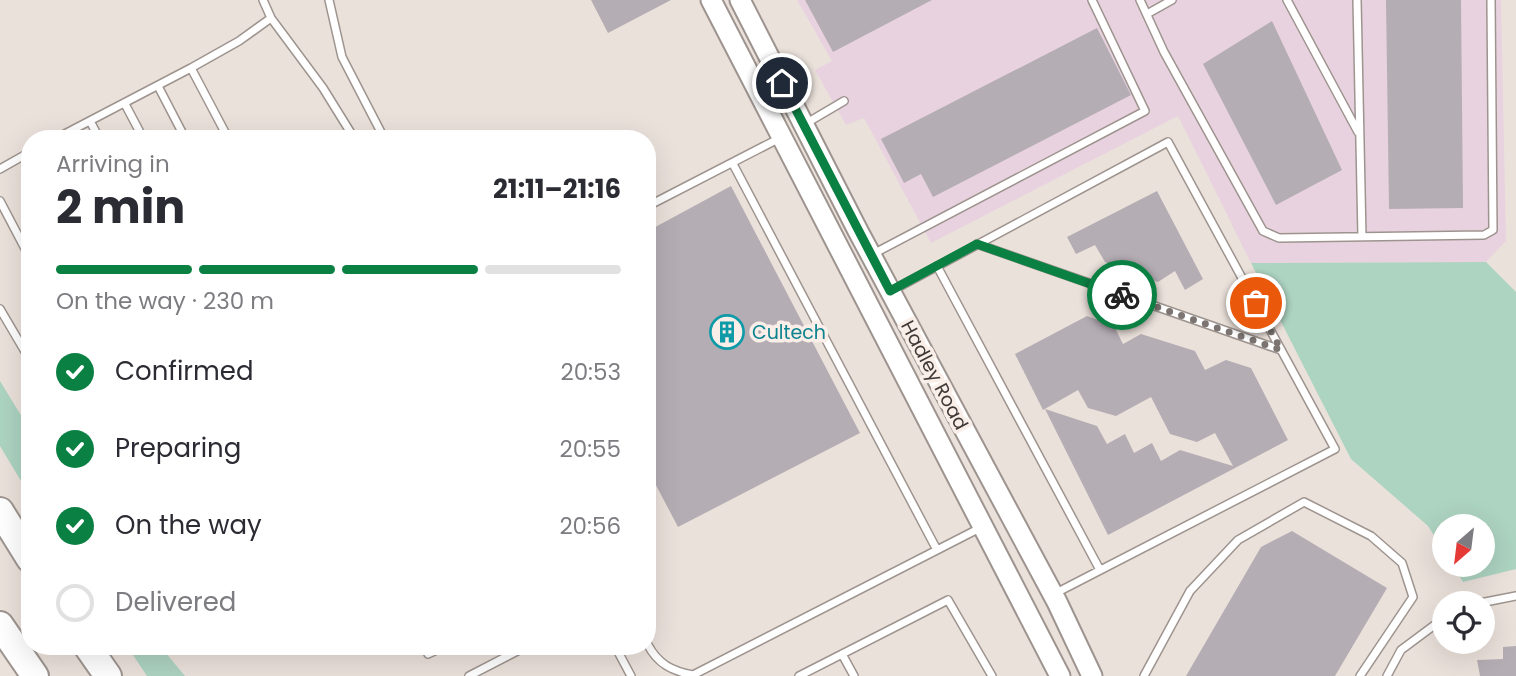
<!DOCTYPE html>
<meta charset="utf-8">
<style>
:root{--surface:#fff;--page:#f7f7f7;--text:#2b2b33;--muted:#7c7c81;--line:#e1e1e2;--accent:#0b8043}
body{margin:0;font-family:Poppins,sans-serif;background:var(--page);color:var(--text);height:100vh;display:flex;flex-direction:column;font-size:26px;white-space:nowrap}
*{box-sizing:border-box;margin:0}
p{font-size:23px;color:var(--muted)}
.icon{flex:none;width:38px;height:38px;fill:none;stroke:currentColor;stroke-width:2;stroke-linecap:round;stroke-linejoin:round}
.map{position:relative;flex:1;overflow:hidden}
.drawer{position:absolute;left:21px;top:130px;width:635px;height:525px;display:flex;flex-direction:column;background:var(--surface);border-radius:28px;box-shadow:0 7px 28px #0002}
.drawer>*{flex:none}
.needle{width:46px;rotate:208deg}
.buttons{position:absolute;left:1432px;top:514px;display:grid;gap:14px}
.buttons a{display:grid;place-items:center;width:63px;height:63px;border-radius:50%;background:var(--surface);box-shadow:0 7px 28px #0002;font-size:35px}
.pin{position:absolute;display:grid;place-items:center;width:60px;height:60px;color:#fff;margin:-30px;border:4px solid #fff;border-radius:50%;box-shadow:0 2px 7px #0007}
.courier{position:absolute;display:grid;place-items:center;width:70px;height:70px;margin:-35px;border:5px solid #0b8043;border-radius:50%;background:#fff;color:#222;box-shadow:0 2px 9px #0007}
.headline em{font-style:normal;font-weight:700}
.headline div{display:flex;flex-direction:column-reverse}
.headline{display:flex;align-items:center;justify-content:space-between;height:119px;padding:0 35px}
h1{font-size:46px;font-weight:700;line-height:52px}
.bar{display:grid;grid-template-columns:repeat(4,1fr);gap:10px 7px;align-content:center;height:84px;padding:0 35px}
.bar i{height:9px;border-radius:5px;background:var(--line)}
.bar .selected{background:var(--accent)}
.bar p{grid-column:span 4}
ol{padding:0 35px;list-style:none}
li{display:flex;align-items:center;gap:21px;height:77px}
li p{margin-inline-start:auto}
li .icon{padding:7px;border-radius:50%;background:var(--accent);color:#fff;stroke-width:4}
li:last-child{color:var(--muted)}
li i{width:38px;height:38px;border:4px solid var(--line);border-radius:50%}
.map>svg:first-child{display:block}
.industrial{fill:#e8d2df}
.green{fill:#add3c1}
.building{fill:#b5adb4}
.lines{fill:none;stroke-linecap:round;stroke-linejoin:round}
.service-casing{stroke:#9e948f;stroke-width:10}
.secondary-casing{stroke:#9e948f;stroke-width:23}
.motorway-casing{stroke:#9e948f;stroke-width:30}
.service{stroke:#fff;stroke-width:7}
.secondary{stroke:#fff;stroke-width:19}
.motorway{stroke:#fff;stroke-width:26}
.done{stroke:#7b7470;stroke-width:7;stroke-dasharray:0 12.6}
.route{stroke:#0b8043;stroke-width:9}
.labels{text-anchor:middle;stroke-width:7;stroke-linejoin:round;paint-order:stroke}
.culture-label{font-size:19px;fill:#0d838f;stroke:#f9eee8;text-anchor:start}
.street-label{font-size:19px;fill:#3e3937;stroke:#f9eee8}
</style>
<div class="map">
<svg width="1516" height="676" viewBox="0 0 1516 676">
<rect width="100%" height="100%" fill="#ebe1db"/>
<!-- industrial -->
<path class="industrial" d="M 797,0 L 1501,0 L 1506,241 L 1486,262 L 1251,263 L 1178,116 L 931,243 L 864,118 L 846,125 L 815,70 L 832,61 Z"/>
<!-- green -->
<path class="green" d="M 1486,262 L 1516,292 L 1516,569 L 1463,582 L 1453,565 L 1482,565 L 1482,527 L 1444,527 L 1444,551 L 1428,526 L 1351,459 L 1251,263 Z
M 0,381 L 30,430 L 30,496 L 0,446 Z
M 127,646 L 160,646 L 185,676 L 147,676 Z"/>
<!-- building -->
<path class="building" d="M 591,0 L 671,0 L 608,33 Z
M 805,0 L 932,0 L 833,52 Z
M 1386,0 L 1461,0 L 1463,208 L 1389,209 Z
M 1272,21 L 1342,170 L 1276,205 L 1203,64 Z
M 1097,28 L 1131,95 L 933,197 L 921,174 L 904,183 L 881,139 Z
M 731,186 L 860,433 L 678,527 L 648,470 L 648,231 Z
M 1157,191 L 1203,279 L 1185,290 L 1175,271 L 1158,282 L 1105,262 L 1095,245 L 1076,254 L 1067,237 Z
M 1087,316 L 1114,326 L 1123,344 L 1141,334 L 1195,351 L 1205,370 L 1226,360 L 1251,368 L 1288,440 L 1108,535 L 1045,409 L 1097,426 L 1107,444 L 1125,434 L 1134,453 L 1152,443 L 1161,461 L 1180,450 L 1233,466 L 1215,433 L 1197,442 L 1170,434 L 1151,397 L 1116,416 L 1088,408 L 1078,390 L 1043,410 L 1015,354 Z
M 1292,531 L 1387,588 L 1335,676 L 1186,676 L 1261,547 Z
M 1516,646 L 1516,676 L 1480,676 L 1477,660 L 1503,659 L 1503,647 Z"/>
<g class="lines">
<!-- service casing -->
<g class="service-casing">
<path id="service" d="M 329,0 L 342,57 L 384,138
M 1140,0 L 1164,52 L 1263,231 L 1279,238 L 1484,235 L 1493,230 L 1491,0
M 1287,0 L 1358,132
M 1357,0 L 1362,237
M 1147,14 L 1172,0
M 271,18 L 323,88 L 354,138
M 191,68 L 228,138
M 158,86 L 185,138
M 125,104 L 143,138
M 90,121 L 99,138
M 805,124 L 844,101
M 57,138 L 191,68 L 239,41 L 271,18 L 263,0
M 733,164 L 937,550
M 0,169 L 30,152
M 0,201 L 30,258
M 648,206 L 780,138
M 977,244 L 1281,350
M 871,255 L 1145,111 L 1092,0
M 937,266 L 1100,570
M 893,290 L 1168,142 L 1335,449 L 1054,594
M 0,309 L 30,360
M 1475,604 L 1516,596
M 648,645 C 658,664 672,671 693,675 L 980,528
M 424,646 L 428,654 L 445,646
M 615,646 L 631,676
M 842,654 L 854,676
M 469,676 L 527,646
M 799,676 L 948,600 L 992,676
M 1144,676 L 1190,591 L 1238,540 L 1304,502 L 1371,536 L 1402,563 L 1413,597 L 1360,676
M 1387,676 L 1401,650 L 1444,618"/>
</g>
<!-- secondary casing -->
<g class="secondary-casing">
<path id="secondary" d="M 711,0 L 1060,676
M 740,0 L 858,231 L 1057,602 L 1092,676"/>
</g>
<!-- motorway casing -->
<g class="motorway-casing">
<path id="motorway" d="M 0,511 L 30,559
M 0,625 L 35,676
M 87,646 L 108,676"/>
</g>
<!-- service -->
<use href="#service" class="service"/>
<!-- secondary -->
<use href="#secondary" class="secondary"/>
<!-- motorway -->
<use href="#motorway" class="motorway"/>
</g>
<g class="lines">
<!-- done -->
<path class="done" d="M 1122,295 L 1281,350 L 1256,303"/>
<!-- route -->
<path class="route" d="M 782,83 L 890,291 L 977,244 L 1122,295"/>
</g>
<!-- icons -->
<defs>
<g id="building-ring" transform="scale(1.75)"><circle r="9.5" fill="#f9eee8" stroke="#0f9aa8" stroke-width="1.5"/><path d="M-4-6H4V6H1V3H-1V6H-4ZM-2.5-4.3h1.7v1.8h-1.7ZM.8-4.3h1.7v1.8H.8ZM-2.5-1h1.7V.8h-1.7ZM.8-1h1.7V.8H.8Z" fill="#0f9aa8"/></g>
</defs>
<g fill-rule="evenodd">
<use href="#building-ring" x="727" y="332"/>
</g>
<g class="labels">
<!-- culture labels -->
<g class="culture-label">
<text x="752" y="339">Cultech</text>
</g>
<!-- street labels -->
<g class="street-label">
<text transform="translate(935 375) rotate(62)" y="7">Hadley Road</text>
</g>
</g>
</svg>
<div class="buttons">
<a><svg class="needle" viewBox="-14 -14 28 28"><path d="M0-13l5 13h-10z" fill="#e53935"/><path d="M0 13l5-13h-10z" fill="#7c7c81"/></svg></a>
<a><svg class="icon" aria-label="locate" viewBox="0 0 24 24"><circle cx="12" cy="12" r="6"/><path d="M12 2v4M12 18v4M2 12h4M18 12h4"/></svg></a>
</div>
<div class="pin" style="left:1256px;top:303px;background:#ea580c"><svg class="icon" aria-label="bag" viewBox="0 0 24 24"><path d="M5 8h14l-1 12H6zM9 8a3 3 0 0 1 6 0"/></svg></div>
<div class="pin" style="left:782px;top:83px;background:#1f2937"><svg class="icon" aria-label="home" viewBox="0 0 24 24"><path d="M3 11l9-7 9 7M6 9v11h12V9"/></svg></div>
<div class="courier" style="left:1122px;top:295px"><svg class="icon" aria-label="bike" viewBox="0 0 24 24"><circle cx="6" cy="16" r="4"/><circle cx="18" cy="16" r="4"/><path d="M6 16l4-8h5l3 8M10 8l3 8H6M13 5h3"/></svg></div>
<section class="drawer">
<div class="headline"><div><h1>2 min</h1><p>Arriving in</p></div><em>21:11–21:16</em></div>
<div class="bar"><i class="selected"></i><i class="selected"></i><i class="selected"></i><i></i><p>On the way · 230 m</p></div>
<ol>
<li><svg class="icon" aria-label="check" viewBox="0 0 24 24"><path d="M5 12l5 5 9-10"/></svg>Confirmed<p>20:53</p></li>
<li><svg class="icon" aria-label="check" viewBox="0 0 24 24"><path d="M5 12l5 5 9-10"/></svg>Preparing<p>20:55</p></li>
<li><svg class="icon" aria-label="check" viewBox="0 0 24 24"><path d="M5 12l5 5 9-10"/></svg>On the way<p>20:56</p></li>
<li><i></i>Delivered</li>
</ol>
</section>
</div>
